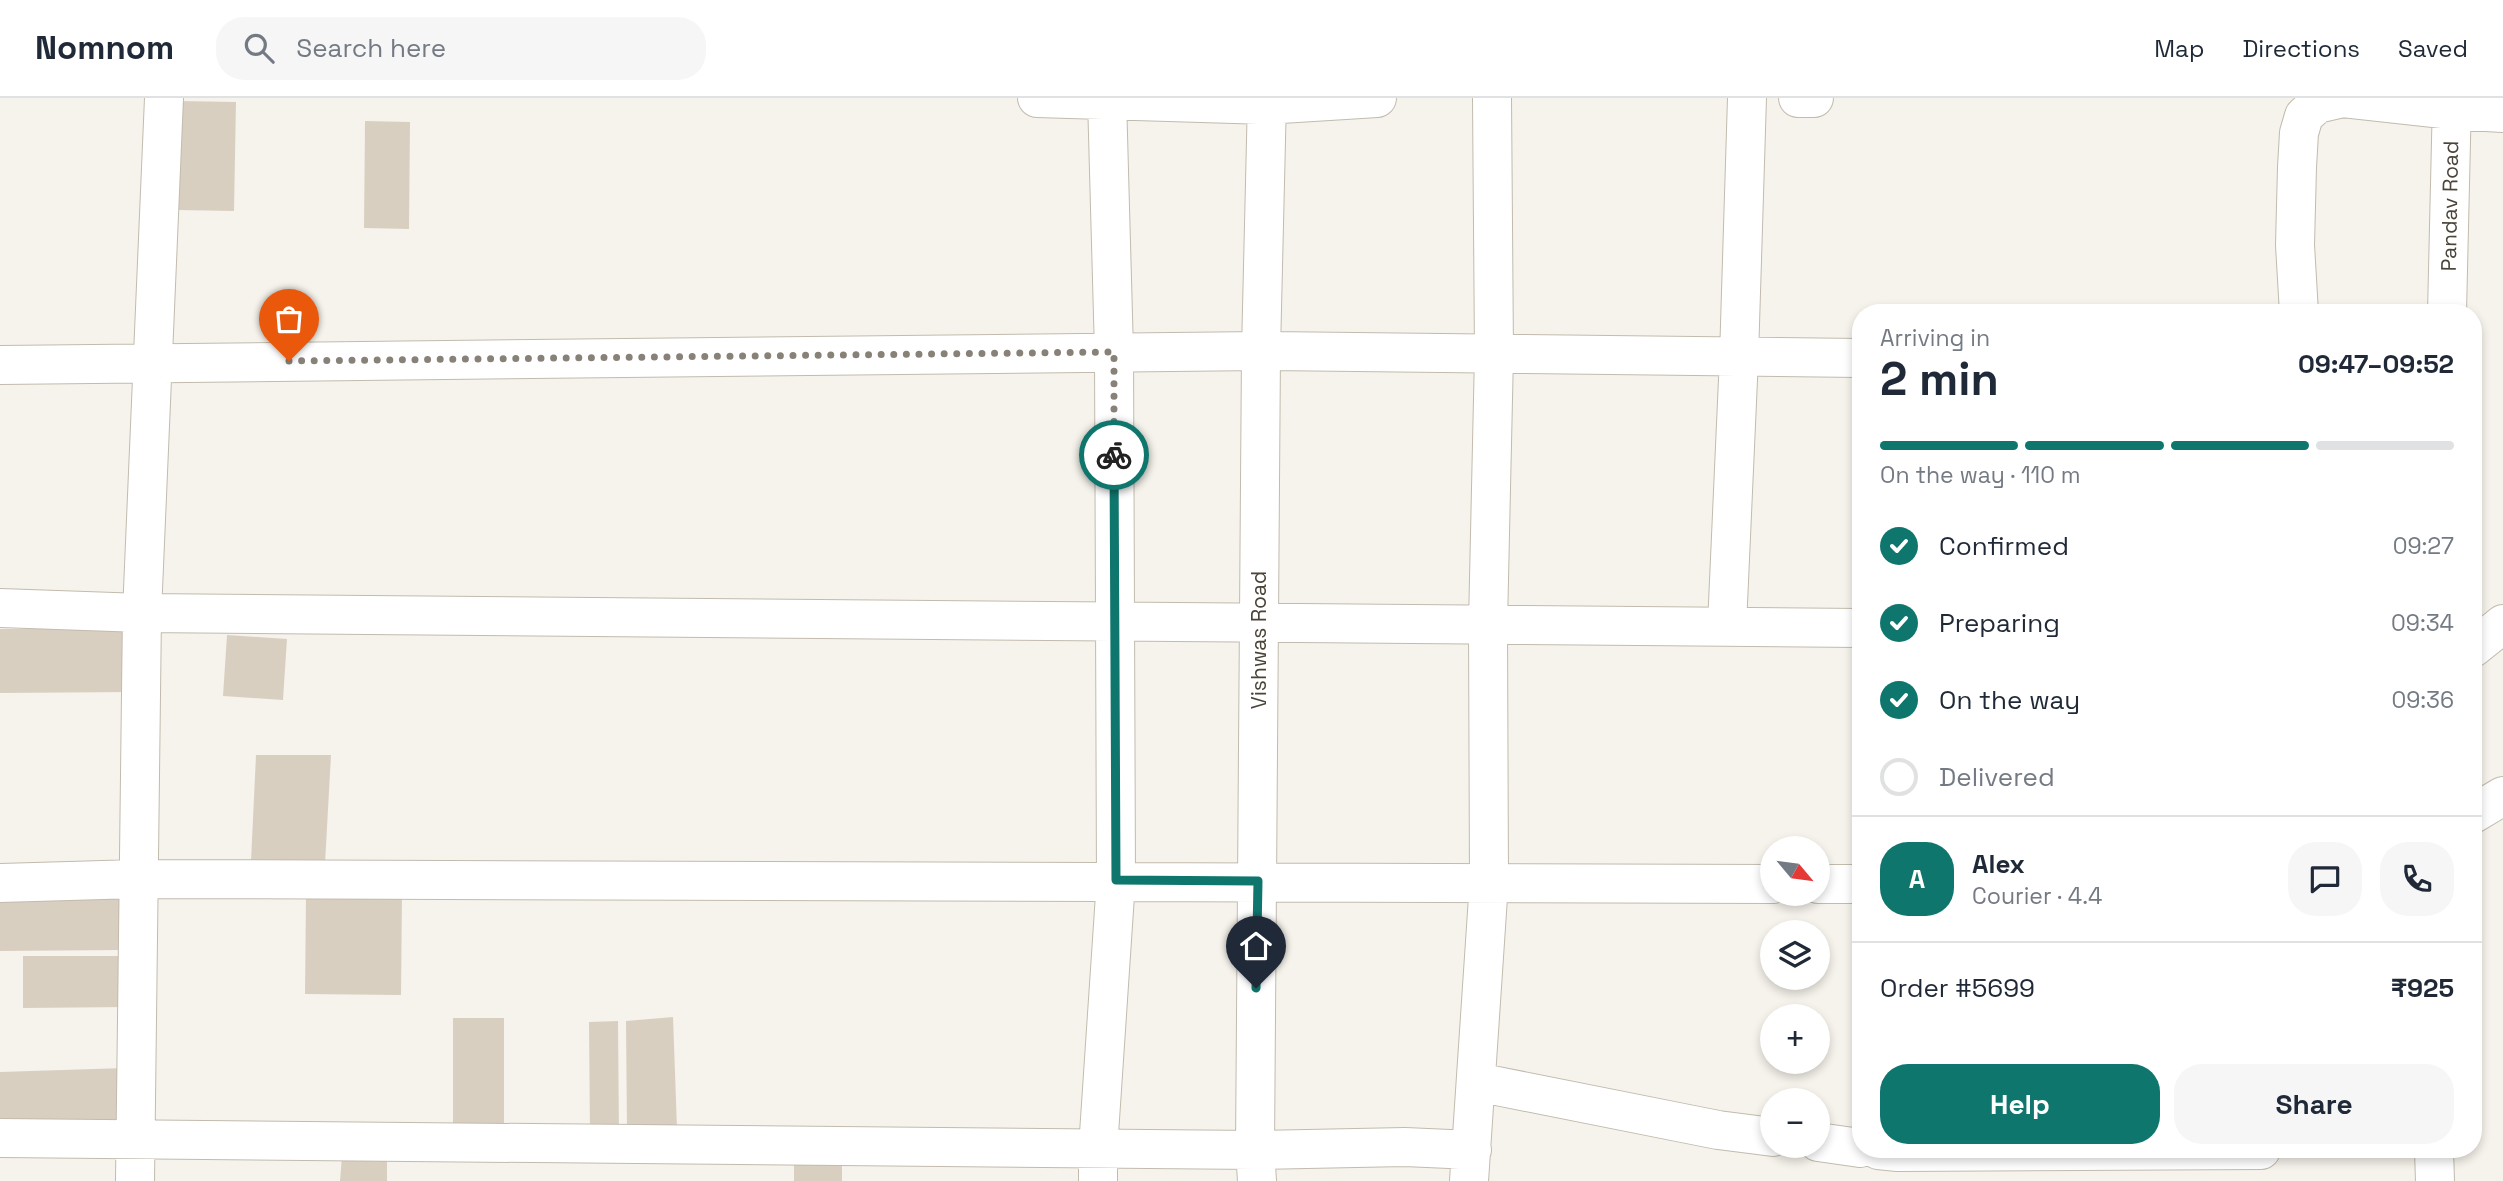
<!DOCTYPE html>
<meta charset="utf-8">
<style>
:root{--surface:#fff;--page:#f6f6f7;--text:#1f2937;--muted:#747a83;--line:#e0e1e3;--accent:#0f766e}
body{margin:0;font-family:"Space Grotesk",sans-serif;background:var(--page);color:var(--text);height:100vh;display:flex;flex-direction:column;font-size:26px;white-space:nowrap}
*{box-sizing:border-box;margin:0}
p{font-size:23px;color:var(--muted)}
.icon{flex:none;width:38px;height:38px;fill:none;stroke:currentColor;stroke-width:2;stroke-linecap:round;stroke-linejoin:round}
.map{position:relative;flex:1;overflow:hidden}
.drawer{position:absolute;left:1852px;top:206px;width:630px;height:854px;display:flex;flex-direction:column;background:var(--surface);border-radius:28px;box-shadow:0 4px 10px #0003}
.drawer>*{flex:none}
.needle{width:46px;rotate:119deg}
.tools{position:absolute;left:1760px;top:738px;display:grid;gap:14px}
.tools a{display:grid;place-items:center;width:70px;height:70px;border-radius:50%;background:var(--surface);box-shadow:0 4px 10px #0003;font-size:35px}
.pin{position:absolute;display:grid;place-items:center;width:60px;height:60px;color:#fff;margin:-72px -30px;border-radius:50% 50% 50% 0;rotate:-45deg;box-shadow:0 0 7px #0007}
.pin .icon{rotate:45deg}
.courier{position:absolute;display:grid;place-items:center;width:70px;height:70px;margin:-35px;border:5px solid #0f766e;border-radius:50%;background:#fff;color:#222;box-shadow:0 2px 9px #0007}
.summary em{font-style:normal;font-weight:600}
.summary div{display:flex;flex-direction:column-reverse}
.summary{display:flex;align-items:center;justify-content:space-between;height:119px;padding:0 28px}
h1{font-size:46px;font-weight:600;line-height:52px}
.bar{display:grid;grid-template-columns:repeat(4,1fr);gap:10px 7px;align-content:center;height:84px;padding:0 28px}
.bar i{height:9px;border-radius:5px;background:var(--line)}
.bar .on{background:var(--accent)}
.bar p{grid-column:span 4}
.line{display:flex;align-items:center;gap:18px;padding:0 28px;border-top:2px solid var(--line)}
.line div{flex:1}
.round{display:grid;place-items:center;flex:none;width:74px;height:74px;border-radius:28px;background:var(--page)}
ol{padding:0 28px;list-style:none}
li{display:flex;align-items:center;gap:21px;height:77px}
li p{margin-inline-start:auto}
li .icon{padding:7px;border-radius:50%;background:var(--accent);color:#fff;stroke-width:4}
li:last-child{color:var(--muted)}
li i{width:38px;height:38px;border:4px solid var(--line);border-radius:50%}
.button{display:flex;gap:14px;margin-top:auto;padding:14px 28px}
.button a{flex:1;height:80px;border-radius:28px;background:var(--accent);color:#fff;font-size:28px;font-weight:600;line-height:80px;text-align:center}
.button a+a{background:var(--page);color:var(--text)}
header{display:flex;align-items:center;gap:42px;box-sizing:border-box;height:98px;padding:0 35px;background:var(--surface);border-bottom:2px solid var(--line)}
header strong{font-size:33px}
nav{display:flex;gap:38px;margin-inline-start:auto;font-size:24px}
.search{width:490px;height:63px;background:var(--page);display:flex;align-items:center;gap:18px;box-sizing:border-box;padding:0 24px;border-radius:28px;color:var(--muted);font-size:26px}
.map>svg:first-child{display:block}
.building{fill:#d8cfc1}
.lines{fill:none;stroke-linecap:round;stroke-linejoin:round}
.minor-casing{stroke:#c2bbae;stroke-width:40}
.minor{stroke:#fff;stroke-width:38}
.done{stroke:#878178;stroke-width:7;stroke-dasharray:0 12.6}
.route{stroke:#0f766e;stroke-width:9}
.labels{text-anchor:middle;stroke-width:6;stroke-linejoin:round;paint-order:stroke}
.street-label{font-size:21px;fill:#4b4439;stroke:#fff}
</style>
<header>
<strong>Nomnom</strong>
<div class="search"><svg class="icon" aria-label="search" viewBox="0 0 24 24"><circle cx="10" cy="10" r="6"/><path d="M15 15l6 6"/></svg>Search here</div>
<nav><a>Map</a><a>Directions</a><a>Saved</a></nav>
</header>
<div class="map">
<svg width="2503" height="1083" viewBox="0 0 2503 1083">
<rect width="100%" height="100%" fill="#f6f3ec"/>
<!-- building -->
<path class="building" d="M 178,3 L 236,4 L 234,113 L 177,112 Z
M 365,23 L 410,24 L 409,131 L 364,130 Z
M 0,531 L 134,531 L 133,594 L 0,595 Z
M 227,537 L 287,541 L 283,602 L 223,598 Z
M 256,657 L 331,657 L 325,766 L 251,763 Z
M 0,794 L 122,795 L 121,852 L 0,853 Z
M 306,798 L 402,799 L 401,897 L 305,896 Z
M 23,858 L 128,858 L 128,909 L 23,910 Z
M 673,919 L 677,1031 L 627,1034 L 626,923 Z
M 453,920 L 504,920 L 504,1035 L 453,1035 Z
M 618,923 L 619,1038 L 590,1039 L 589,924 Z
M 125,970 L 126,1032 L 0,1036 L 0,974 Z
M 342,1058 L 387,1058 L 387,1083 L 340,1083 Z
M 794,1059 L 842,1059 L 842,1083 L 794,1083 Z"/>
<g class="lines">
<!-- minor casing -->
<g class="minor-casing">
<path id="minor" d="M 1037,0 L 1267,7 L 1377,0
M 1798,0 L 1814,0
M 2299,215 L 2295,147 L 2297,69 L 2299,35 L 2304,18 L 2317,6 L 2343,0 L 2452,12 L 2503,15
M 2447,215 L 2452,0
M 0,267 L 1261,253 L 1860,260
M 0,510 L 142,515 L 1860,530
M 1727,528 L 1739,259 L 1747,0
M 2473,550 L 2503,526
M 2473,716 L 2503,698
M 0,785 L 137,781 L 1773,786
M 1818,786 L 1860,786
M 1477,984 L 1718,1032 L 1773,1039
M 0,1040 L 1255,1052 L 1405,1049 L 1472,1052
M 1818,1044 L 1860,1050
M 1878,1052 L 1898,1054 L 2261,1052
M 2434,1052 L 2435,1083
M 135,1083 L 142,515 L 164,0
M 1098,1083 L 1098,1051 L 1116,782 L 1114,254 L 1107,0
M 1257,1083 L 1255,1052 L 1261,253 L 1267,0
M 1469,1083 L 1489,784 L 1488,526 L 1494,256 L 1492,0"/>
</g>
<!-- minor -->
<use href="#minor" class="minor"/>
</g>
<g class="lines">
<!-- done -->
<path class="done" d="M 289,263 L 1114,254 L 1114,357"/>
<!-- route -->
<path class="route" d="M 1114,357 L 1116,782 L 1258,783 L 1256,890"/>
</g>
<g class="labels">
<!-- street labels -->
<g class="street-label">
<text transform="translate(2450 108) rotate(-89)" y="7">Pandav Road</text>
<text transform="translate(1259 542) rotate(-90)" y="7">Vishwas Road</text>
</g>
</g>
</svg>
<div class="tools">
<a><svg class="needle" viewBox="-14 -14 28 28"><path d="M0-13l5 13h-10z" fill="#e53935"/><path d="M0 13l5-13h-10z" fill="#747a83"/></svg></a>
<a><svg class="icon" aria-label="layers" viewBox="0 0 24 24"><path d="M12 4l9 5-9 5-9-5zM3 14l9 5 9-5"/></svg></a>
<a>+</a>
<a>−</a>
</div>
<div class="pin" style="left:289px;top:263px;background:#ea580c"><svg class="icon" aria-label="bag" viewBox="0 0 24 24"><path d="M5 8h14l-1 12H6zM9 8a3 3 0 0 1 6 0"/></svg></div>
<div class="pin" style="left:1256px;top:890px;background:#1f2937"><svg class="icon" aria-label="home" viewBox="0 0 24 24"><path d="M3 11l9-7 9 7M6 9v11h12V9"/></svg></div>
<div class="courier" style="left:1114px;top:357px"><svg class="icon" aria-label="bike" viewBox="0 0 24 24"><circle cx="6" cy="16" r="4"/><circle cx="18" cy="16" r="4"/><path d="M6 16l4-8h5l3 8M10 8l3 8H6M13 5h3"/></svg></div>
<section class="drawer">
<div class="summary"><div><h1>2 min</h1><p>Arriving in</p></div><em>09:47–09:52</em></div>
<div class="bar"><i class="on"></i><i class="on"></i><i class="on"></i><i></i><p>On the way · 110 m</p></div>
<ol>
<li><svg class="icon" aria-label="check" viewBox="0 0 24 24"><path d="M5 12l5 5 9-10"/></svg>Confirmed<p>09:27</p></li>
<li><svg class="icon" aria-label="check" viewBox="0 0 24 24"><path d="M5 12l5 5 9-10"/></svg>Preparing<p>09:34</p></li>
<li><svg class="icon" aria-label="check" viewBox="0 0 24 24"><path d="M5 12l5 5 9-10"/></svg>On the way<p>09:36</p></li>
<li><i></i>Delivered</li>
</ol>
<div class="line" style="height:126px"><b class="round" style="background:var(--accent);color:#fff">A</b><div><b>Alex</b><p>Courier · 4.4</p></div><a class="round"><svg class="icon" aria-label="chat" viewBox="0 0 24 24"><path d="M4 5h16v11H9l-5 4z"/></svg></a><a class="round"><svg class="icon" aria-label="phone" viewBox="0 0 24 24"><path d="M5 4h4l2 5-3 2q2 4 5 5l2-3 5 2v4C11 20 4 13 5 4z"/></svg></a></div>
<div class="line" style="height:91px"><div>Order #5699</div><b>₹925</b></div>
<div class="button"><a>Help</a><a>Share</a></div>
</section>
</div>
